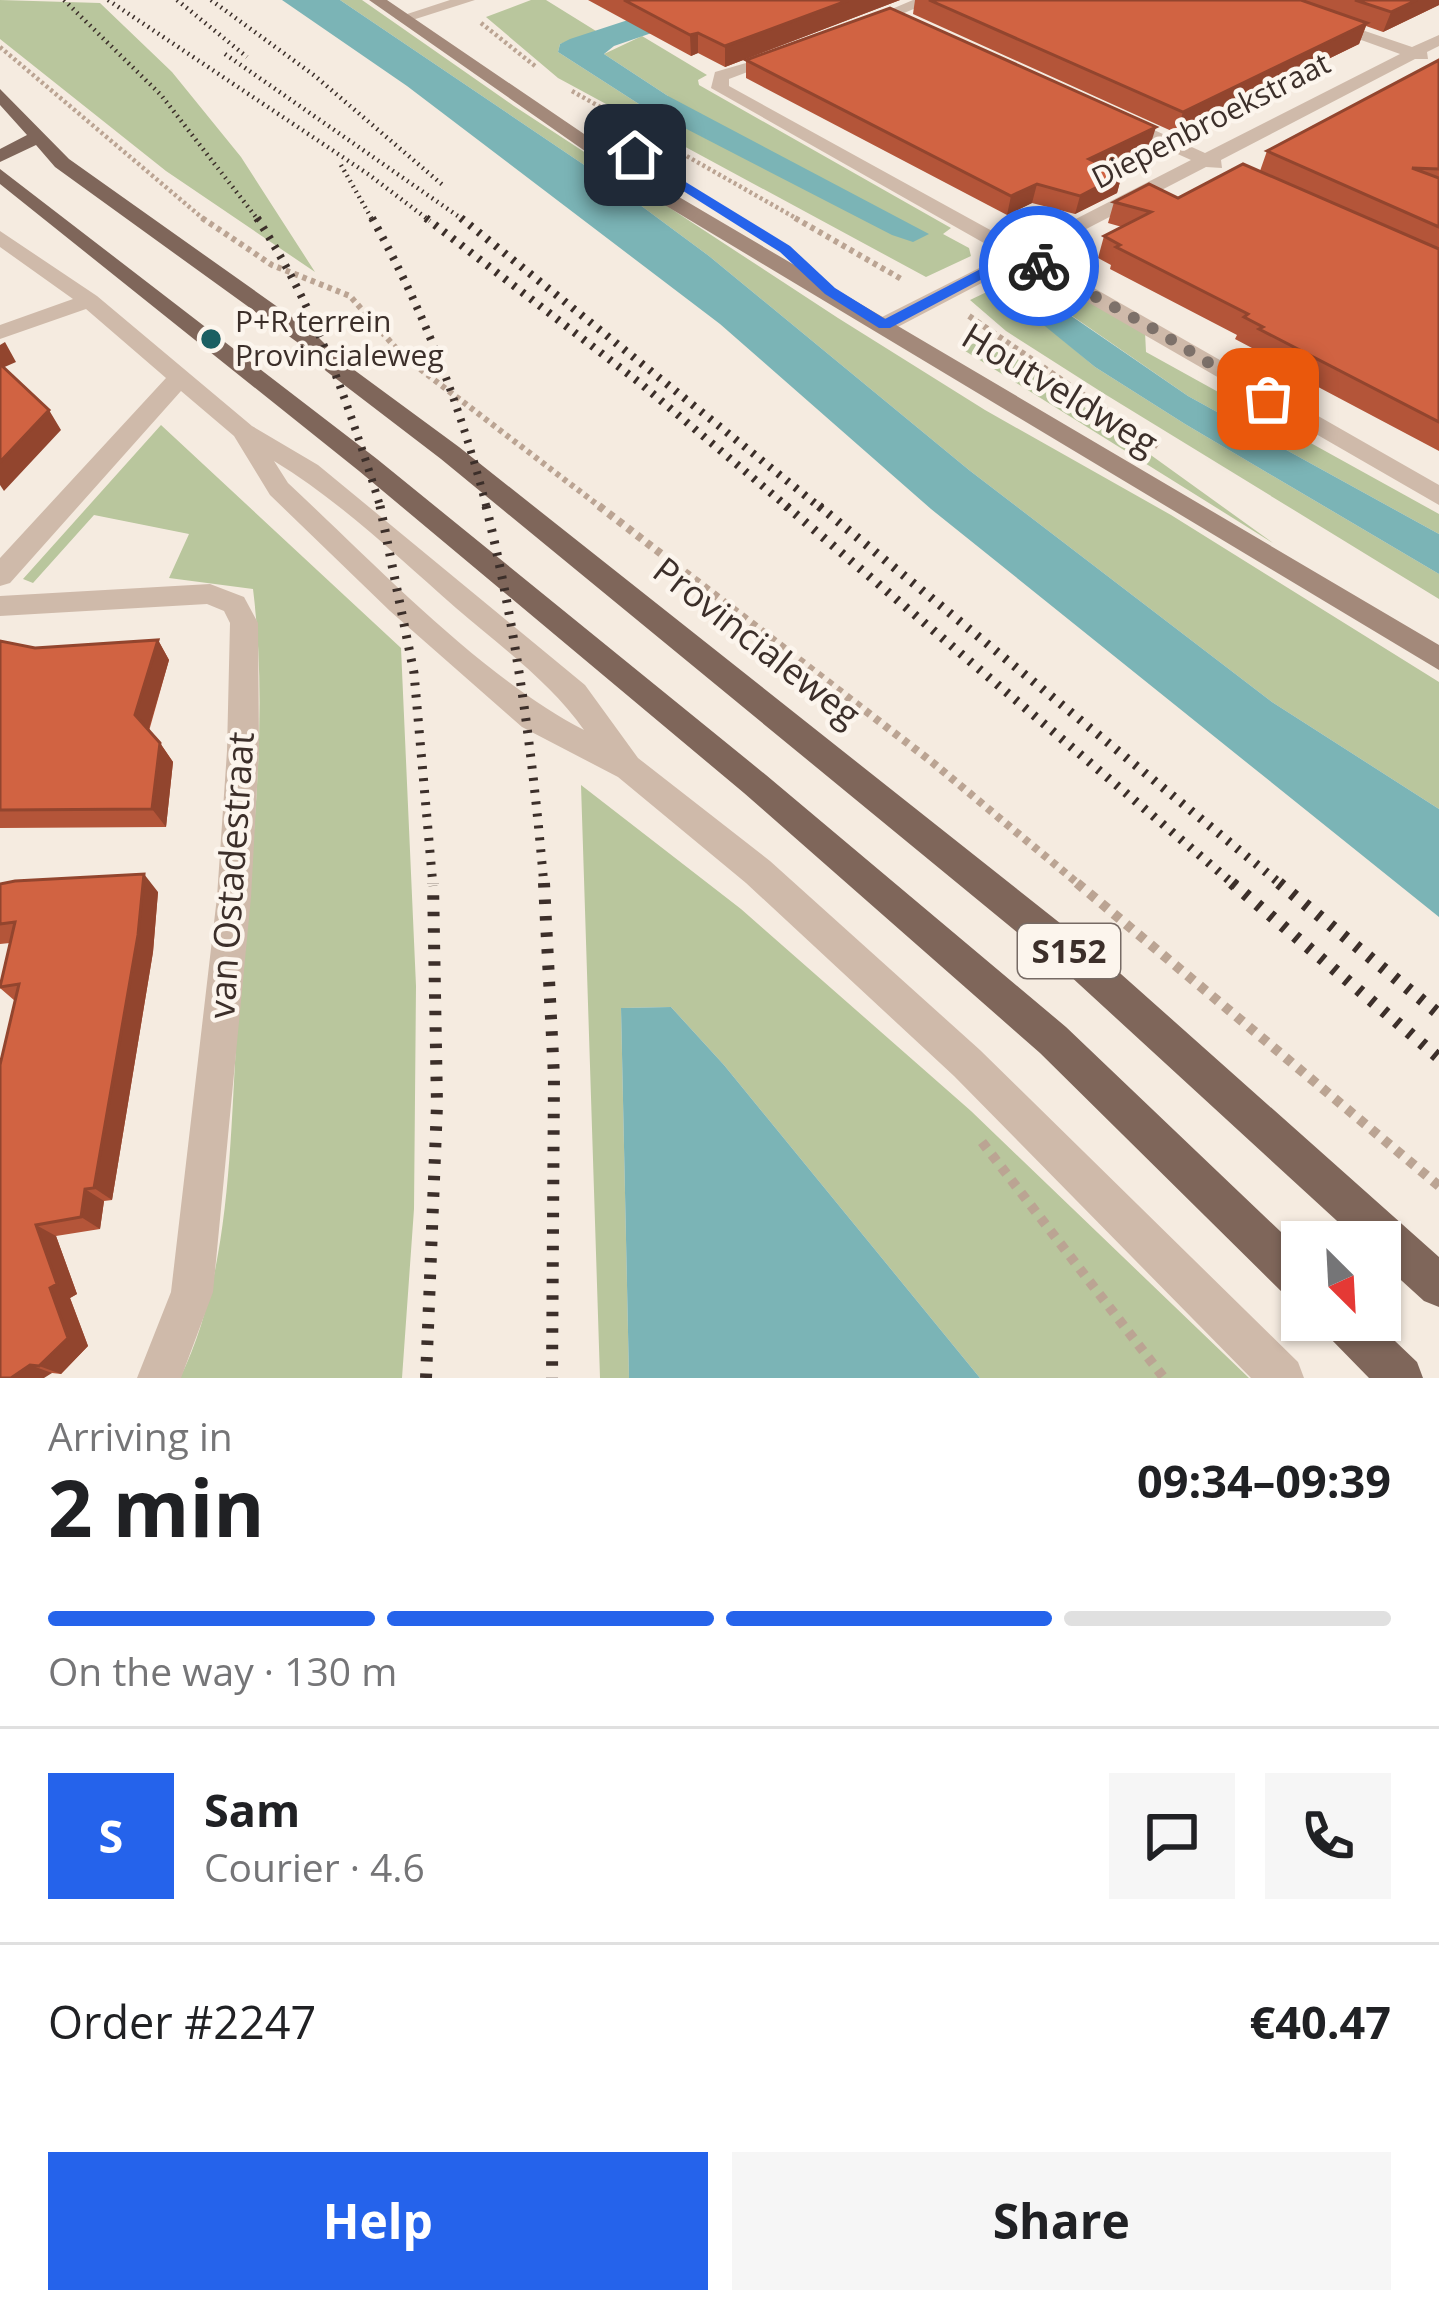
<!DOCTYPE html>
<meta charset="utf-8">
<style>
:root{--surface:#fff;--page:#f6f6f6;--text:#202124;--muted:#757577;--line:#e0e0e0;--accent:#2563eb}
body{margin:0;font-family:"Open Sans",sans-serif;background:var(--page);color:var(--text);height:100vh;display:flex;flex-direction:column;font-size:45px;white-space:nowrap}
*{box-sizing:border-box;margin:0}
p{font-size:39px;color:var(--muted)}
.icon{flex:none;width:66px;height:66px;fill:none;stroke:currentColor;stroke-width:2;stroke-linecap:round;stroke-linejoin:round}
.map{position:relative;height:1378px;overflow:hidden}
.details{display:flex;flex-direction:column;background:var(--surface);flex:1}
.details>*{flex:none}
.needle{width:78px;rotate:156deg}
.controls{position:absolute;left:1281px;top:1221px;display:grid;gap:24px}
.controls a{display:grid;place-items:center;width:120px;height:120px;border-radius:0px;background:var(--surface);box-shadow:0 3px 9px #0004;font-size:60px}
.pin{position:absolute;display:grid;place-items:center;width:102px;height:102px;color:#fff;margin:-51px;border-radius:24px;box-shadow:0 6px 18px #0006}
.courier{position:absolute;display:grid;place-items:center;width:120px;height:120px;margin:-60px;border:9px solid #2563eb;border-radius:50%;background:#fff;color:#222;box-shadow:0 3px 15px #0007}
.summary em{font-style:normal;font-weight:700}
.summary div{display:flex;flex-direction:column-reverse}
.summary{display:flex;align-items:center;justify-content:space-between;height:204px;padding:0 48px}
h1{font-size:78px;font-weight:700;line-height:90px}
.bar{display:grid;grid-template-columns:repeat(4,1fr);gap:18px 12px;align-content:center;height:144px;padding:0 48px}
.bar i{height:15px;border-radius:9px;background:var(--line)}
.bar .on{background:var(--accent)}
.bar p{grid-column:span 4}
.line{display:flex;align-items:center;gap:30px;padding:0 48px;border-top:3px solid var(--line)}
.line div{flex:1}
.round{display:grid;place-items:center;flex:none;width:126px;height:126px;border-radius:0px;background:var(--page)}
.primary-button{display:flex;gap:24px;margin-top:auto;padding:24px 48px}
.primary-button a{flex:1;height:138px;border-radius:0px;background:var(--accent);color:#fff;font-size:48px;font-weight:700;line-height:138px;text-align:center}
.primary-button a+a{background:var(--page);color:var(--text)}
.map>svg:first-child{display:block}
.green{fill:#b9c69d}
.water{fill:#7bb4b6}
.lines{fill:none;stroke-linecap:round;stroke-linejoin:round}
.path-far3{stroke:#bba493;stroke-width:4.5;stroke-dasharray:3 3;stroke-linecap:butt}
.path-far2{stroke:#bba493;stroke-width:6;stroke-dasharray:4.5 4.5;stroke-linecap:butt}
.path-far1{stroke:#bba493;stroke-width:8;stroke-dasharray:6 6;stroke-linecap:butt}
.path{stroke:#bba493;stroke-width:10;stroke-dasharray:8 8;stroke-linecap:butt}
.street{fill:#cfbaaa;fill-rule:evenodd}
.secondary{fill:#a3897a;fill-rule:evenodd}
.primary{fill:#7f665a;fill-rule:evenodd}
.rail-far3{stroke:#3c2f2a;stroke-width:4.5;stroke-dasharray:1.5 4.5;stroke-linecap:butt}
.rail-far2{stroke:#3c2f2a;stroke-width:8;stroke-dasharray:3 8;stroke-linecap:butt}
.rail-far1{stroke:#3c2f2a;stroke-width:9;stroke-dasharray:3 9;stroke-linecap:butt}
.rail{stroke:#3c2f2a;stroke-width:12;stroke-dasharray:4.5 12;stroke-linecap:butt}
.wall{fill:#b45539}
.shaded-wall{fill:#92452e}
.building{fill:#d16342;stroke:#92452e;stroke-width:3}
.route{fill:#2563eb}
.done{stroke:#7d716a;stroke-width:12;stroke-dasharray:0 21.6}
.poi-dot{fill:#1b5f62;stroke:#fcf5ed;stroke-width:4.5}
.labels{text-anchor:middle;stroke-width:9;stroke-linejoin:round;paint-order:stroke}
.far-street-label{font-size:30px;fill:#3c2f2a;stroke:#fcf5ed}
.far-poi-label{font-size:30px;fill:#3c2f2a;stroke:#fcf5ed;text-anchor:start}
.shield{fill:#fcf5ed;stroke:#766a64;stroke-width:3}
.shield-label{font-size:33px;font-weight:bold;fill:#3c2f2a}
.street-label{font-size:36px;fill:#3c2f2a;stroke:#fcf5ed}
</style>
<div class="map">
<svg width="1439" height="1378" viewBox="0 0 1439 1378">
<rect width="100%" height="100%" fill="#f5ebe0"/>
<!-- green -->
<path class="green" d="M 0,0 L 100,3 L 172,72 L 241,157 L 315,272 L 166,171 L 0,39 Z
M 340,0 L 362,0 L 514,106 L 838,318 L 985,410 L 1171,515 L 1439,682 L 1439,809 L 1272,702 L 969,470 L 709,256 L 605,179 Z
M 531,0 L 546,0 L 596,31 L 560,44 L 558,52 L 642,106 L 668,96 L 604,54 L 642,36 L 707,75 L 698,80 L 699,85 L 951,228 L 943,234 L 969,248 L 971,256 L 926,277 L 558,78 L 486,17 Z
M 1018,277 L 1047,277 L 1145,332 L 1146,352 L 1439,514 L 1439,534 L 1188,396 L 1052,302 L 1026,309 L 1095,367 L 1185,424 L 1439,574 L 1439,599 L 1103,393 L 1006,331 L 970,300 Z
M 987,337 L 1273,543 L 962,349 Z
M 161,425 L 401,648 L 416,986 L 414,1209 L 402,1378 L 180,1378 C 235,1265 229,1124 239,1000 C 250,865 270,724 253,589 L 169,578 L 189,534 L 94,515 L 33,583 L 23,579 Z
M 581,785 L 741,909 L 971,1111 L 1249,1378 L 980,1378 L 724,1065 L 671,1007 L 621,1008 L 629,1378 L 600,1378 Z"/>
<!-- water -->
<path class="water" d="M 282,0 L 340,0 L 605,179 L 709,256 L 969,470 L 1272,702 L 1439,809 L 1439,917 L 931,509 L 720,324 L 407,86 Z
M 689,0 L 747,0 L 614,46 L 604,54 L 668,96 L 929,234 L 913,242 L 892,235 L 642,106 L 558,52 L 560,44 L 570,39 Z
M 1051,302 L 1188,396 L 1439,534 L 1439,574 L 1185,424 L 1095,367 L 1024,309 Z
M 671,1007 L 724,1065 L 980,1378 L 629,1378 L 621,1008 Z"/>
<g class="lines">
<!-- path-far3 -->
<path class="path-far3" d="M 481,23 L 535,66
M 0,47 L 206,221
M 572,91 L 801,221"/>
<!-- path-far2 -->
<path class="path-far2" d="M 202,218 L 272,265 L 350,296 L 403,356 L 603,509
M 795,218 L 903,280
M 969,316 L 1159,447"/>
<!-- path-far1 -->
<path class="path-far1" d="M 599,506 L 932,762 L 1081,886"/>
<!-- path -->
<path class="path" d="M 1077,883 L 1439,1186
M 982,1142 L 1164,1378"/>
<!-- street -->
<path class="street" d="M 450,0 L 475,0 L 403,23 L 395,18 Z
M 913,0 L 935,0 L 866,29 L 852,26 Z
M 1251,0 L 1274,0 L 1412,47 L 1439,35 L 1439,46 L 1427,52 L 1428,59 L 1415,59 L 1221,160 L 1222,168 L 1206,167 L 1036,255 L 1439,485 L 1439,505 L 1020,263 L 892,330 L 876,330 L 876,320 L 1005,255 L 711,88 L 715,72 L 787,51 L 787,57 L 729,79 L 729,86 L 1021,247 L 1191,160 L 1111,124 L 1111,116 L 1123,116 L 1205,153 L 1400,54 Z
M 0,231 L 97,296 L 252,426 L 318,465 L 585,685 L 638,758 L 770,861 L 980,1050 L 1298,1362 L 1304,1378 L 1251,1378 L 954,1076 L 746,883 L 618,777 L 522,727 L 390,611 L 270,495 L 234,436 L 181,391 L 10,583 L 0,586 L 0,558 L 166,378 L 86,309 L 0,339 L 0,325 L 73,299 L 0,247 ZM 274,461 C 340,501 398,557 456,608 C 500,646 550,682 584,730 C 482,678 373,562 288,483 Z
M 210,584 L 244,597 L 258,623 L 259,751 L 251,897 L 213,1292 L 181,1378 L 137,1378 L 171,1292 L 217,897 L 227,751 L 230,623 L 224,611 L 207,604 L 0,616 L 0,596 Z"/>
<!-- secondary -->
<path class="secondary" d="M 369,0 L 387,0 L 662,187 L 1439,645 L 1439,670 L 648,195 Z"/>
<!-- primary -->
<path class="primary" d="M 0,89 L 69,159 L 313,332 L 342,361 L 459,447 L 1094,950 L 1439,1257 L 1439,1307 L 1424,1301 L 1380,1261 L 1380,1242 L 1360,1242 L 1068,974 L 441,459 L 326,371 L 297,342 L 55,167 L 36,145 L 0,162 L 0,149 L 27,135 L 0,105 Z
M 0,169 L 377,459 L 766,775 L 1066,1027 L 1302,1252 L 1302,1303 L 1287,1297 L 1040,1053 L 744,793 L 359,471 L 0,184 Z
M 1320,1320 L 1373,1320 L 1417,1362 L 1423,1378 L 1369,1378 L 1327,1335 Z"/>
<!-- rail-far3 -->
<path class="rail-far3" d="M 64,0 L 161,95 L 259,221
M 108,0 L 368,174 L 430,221
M 177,0 L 247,57
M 211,0 L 315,76 L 445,187
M 225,54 L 465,221
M 341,165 L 373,221"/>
<!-- rail-far2 -->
<path class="rail-far2" d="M 257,218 C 316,308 350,408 381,509
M 372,218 C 424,311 461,407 487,509
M 426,218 L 640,383 L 790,509
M 461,218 L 822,509"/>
<!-- rail-far1 -->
<path class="rail-far1" d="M 380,506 L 414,673 L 433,886
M 486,506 C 517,632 533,758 544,886
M 786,506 L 1236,886
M 819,506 L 1283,886"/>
<!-- rail -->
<path class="rail" d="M 544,883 L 554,1076 L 552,1378
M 1232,883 L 1439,1058
M 1279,883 L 1439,1014
M 426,1378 L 437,1105 L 433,883"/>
</g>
<!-- wall -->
<path class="wall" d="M 588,0 L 900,0 L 725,67 L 698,53 L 691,56 Z
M 915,0 L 1439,0 L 1439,5 L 1383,32 L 1366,26 L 1359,44 L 1176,133 L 913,14 Z
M 746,60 L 1150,146 L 1106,167 L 1122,174 L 1117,193 L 1075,214 L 1032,203 L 1007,215 L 746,78 Z
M 1439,60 L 1439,451 L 1250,351 L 1252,348 L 1235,339 L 1237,335 L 1110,269 L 1111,265 L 1098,258 L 1104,236 L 1122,227 L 1108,223 L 1114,202 L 1178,198 L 1260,171 L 1267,151 Z
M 158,640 L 169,660 L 149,731 L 160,743 L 173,762 L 166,827 L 0,828 L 0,641 L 35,648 Z
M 0,884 L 158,892 L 153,952 L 112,1200 L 104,1201 L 100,1229 L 56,1236 L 77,1294 L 70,1298 L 88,1346 L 61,1374 L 52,1373 L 0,1378 L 15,1001 L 0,988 L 10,943 L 0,944 Z"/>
<!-- shaded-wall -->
<path class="shaded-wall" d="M 849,0 L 900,0 L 725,67 L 725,46 Z
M 1417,0 L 1439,0 L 1439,5 L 1383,32 L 1391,12 Z
M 1367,23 L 1359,44 L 1176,133 L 1183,112 Z
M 698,33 L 698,53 L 691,56 L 690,35 Z
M 1156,127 L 1150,146 L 1084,177 L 1089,159 Z
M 1122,174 L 1117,193 L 1075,214 L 1080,196 Z
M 1037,184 L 1032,203 L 1007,215 L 1011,196 Z
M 5,342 L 16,362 L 0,369 L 0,345 Z
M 49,410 L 61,430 L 4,491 L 0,485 L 0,462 Z
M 158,640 L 169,660 L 147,735 L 135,715 Z
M 160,743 L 173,762 L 166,827 L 152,809 Z
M 144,874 L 158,892 L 153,952 L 112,1200 L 94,1188 Z
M 85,1189 L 104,1201 L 100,1229 L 81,1217 Z
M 36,1225 L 56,1236 L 77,1294 L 70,1298 L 88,1346 L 61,1374 L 39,1366 L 50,1288 Z
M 30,1365 L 52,1373 L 44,1378 L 11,1378 Z"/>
<!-- building -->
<path class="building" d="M 624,0 L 849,0 L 725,46 L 698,33 L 690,35 Z
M 929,0 L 1301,0 L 1367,23 L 1183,112 Z
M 1355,0 L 1417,0 L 1391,12 Z
M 890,8 L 1156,127 L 1089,159 L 1122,174 L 1080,196 L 1037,184 L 1011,196 L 746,60 Z
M 1439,60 L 1439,169 L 1412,168 L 1439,178 L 1439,227 L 1267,151 Z
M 1243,164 L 1439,249 L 1439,422 L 1259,329 L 1263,327 L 1244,317 L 1248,314 L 1116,247 L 1120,245 L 1104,236 L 1151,212 L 1114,202 L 1149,184 L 1178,198 Z
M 0,364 L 49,410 L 0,462 Z
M 158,640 L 135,715 L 160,743 L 152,809 L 0,810 L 0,641 L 35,648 Z
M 144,874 L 138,935 L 94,1188 L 85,1189 L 81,1217 L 36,1225 L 57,1284 L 50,1288 L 68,1338 L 39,1366 L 30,1365 L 11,1378 L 0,1378 L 0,1065 L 19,984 L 0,987 L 15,922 L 0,924 L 0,884 L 15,881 Z"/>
<!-- route -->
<path class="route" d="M 635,151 L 790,246 L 835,288 L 885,319 L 1013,252 L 1023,252 L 1046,266 L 1039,270 L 1018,260 L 890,328 L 879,328 L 825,294 L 780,252 L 631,158 Z"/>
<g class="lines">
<!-- done -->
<path class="done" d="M 1039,266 L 1149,326 L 1268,399"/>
</g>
<!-- markers -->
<circle class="poi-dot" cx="211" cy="339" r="12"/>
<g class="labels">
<!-- far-street labels -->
<g class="far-street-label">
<text transform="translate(1211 121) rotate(-27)" y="10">Diepenbroekstraat</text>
</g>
<!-- far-poi labels -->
<g class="far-poi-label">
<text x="235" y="332">P+R terrein<tspan x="235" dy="34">Provincialeweg</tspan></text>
</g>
<!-- shield labels -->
<rect class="shield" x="1018" y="924" width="102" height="54" rx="9"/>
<g class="shield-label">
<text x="1069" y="963">S152</text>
</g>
<!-- street labels -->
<g class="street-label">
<text transform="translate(1060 389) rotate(31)" y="13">Houtveldweg</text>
<text transform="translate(757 642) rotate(38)" y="13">Provincialeweg</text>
<text transform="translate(231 875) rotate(-86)" y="13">van Ostadestraat</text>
</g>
</g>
</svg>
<div class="controls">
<a><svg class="needle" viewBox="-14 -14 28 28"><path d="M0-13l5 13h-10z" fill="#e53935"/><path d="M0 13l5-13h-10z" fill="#757577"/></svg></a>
</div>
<div class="pin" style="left:1268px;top:399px;background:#ea580c"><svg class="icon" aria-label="bag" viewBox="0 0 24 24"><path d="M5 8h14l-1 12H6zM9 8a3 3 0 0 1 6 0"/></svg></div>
<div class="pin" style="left:635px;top:155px;background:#1f2937"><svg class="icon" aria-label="home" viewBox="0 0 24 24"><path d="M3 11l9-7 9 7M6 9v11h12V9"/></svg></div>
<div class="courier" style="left:1039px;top:266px"><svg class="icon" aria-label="bike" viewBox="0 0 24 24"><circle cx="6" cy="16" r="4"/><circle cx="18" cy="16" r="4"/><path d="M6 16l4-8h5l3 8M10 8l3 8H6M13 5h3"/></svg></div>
</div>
<section class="details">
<div class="summary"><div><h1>2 min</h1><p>Arriving in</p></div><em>09:34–09:39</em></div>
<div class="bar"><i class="on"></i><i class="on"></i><i class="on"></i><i></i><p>On the way · 130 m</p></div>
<div class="line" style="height:216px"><b class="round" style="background:var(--accent);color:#fff">S</b><div><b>Sam</b><p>Courier · 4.6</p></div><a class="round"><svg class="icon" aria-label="chat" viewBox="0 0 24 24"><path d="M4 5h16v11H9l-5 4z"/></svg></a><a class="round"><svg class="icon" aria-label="phone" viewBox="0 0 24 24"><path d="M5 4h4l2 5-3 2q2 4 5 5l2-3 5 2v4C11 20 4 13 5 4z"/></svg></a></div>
<div class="line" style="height:156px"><div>Order #2247</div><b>€40.47</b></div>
<div class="primary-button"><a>Help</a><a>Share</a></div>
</section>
